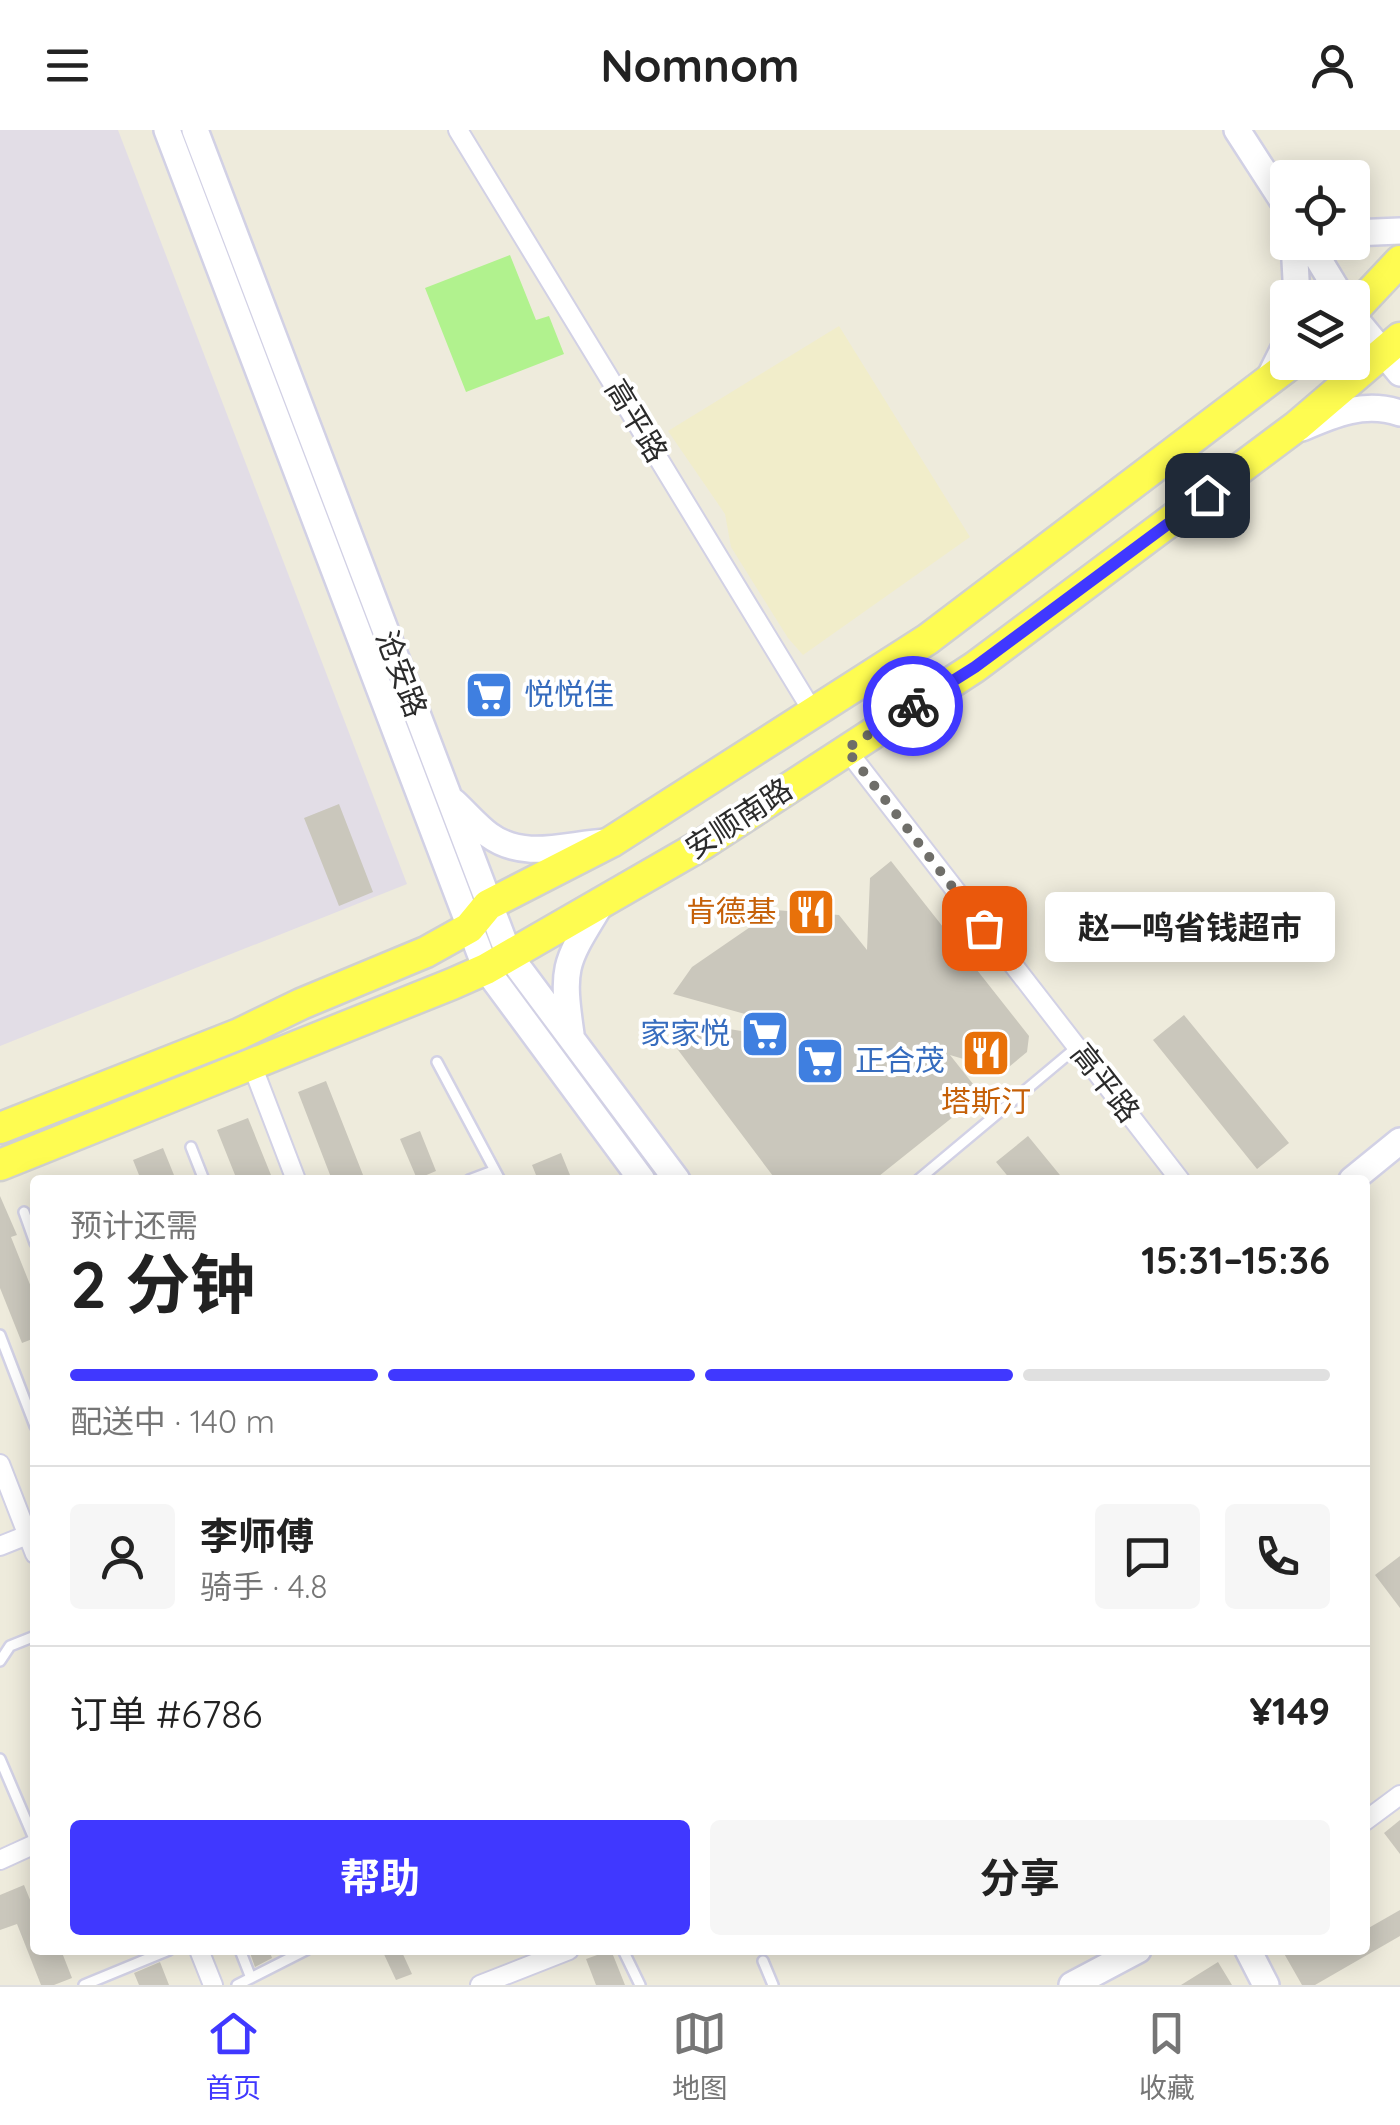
<!DOCTYPE html>
<html lang="zh">
<meta charset="utf-8">
<style>
:root{--surface:#fff;--page:#f6f6f6;--text:#222;--muted:#767676;--line:#e0e0e0;--accent:#4038ff}
body{margin:0;font-family:Quicksand,"Noto Sans SC",sans-serif;background:var(--page);color:var(--text);height:100vh;display:flex;flex-direction:column;font-size:38px;white-space:nowrap}
*{box-sizing:border-box;margin:0}
p{font-size:32px;color:var(--muted)}
.icon{flex:none;width:55px;height:55px;fill:none;stroke:currentColor;stroke-width:2;stroke-linecap:round;stroke-linejoin:round}
.map{position:relative;flex:1;overflow:hidden}
.sheet{position:absolute;left:30px;top:1045px;width:1340px;height:780px;display:flex;flex-direction:column;background:var(--surface);border-radius:10px;box-shadow:0 5px 25px #0003}
.sheet>*{flex:none}
.fabs{position:absolute;left:1270px;top:30px;display:grid;gap:20px}
.fabs a{display:grid;place-items:center;width:100px;height:100px;border-radius:10px;background:var(--surface);box-shadow:0 5px 25px #0003;font-size:50px}
.pin{position:absolute;display:grid;place-items:center;width:85px;height:85px;color:#fff;margin:-42px;border-radius:20px;box-shadow:0 5px 15px #0006}
.courier{position:absolute;display:grid;place-items:center;width:100px;height:100px;margin:-50px;border:8px solid #4038ff;border-radius:50%;background:#fff;color:#222;box-shadow:0 2px 12px #0007}
.bubble{position:absolute;height:70px;border-radius:10px;background:var(--surface);box-shadow:0 5px 25px #0003;font-size:32px;font-weight:700;line-height:70px;text-align:center}
.head em{font-style:normal;font-weight:700}
.head div{display:flex;flex-direction:column-reverse}
.head{display:flex;align-items:center;justify-content:space-between;height:170px;padding:0 40px}
h1{font-size:65px;font-weight:700;line-height:75px}
.bar{display:grid;grid-template-columns:repeat(4,1fr);gap:15px 10px;align-content:center;height:120px;padding:0 40px}
.bar i{height:12px;border-radius:8px;background:var(--line)}
.bar .selected{background:var(--accent)}
.bar p{grid-column:span 4}
.line{display:flex;align-items:center;gap:25px;padding:0 40px;border-top:2px solid var(--line)}
.line div{flex:1}
.round{display:grid;place-items:center;flex:none;width:105px;height:105px;border-radius:10px;background:var(--page)}
.action{display:flex;gap:20px;margin-top:auto;padding:20px 40px}
.action a{flex:1;height:115px;border-radius:10px;background:var(--accent);color:#fff;font-size:40px;font-weight:700;line-height:115px;text-align:center}
.action a+a{background:var(--page);color:var(--text)}
header{display:flex;justify-content:space-between;align-items:center;height:130px;padding:0 40px;background:var(--surface);font-size:45px;font-weight:700}
.tab-bar{display:flex;justify-content:space-around;align-items:center;height:140px;border-top:2px solid var(--line);background:var(--surface);font-size:28px;color:var(--muted)}
.tab-bar a{display:grid;justify-items:center;gap:5px}
.tab-bar .selected{color:var(--accent)}
.map>svg:first-child{display:block}
.industrial{fill:#e2dde6}
.education{fill:#f1edca}
.pitch{fill:#b1f28e}
.building{fill:#cac7bc}
.lines{fill:none;stroke-linecap:round;stroke-linejoin:round}
.lane-casing{stroke:#d2d1e5;stroke-width:14}
.street-casing{stroke:#d2d1e5;stroke-width:22}
.secondary-casing{stroke:#d2d1e5;stroke-width:30}
.primary-casing{stroke:#d0d0d0;stroke-width:35}
.lane{stroke:#fff;stroke-width:9}
.street{stroke:#fff;stroke-width:18}
.secondary{stroke:#fff;stroke-width:25}
.primary{stroke:#fefc51;stroke-width:30}
.done{stroke:#6f6e69;stroke-width:10;stroke-dasharray:0 18}
.route{stroke:#4038ff;stroke-width:12}
.labels{text-anchor:middle;stroke-width:8;stroke-linejoin:round;paint-order:stroke}
.street-label{font-size:30px;fill:#2b2b2b;stroke:#fff}
.shop-label{font-size:30px;fill:#366cbe;stroke:#fff;text-anchor:start}
.food-label{font-size:30px;fill:#c56008;stroke:#fff;text-anchor:end}
</style>
<header><svg class="icon" aria-label="menu" viewBox="0 0 24 24"><path d="M4 6h16M4 12h16M4 18h16"/></svg>Nomnom<svg class="icon" aria-label="person" viewBox="0 0 24 24"><circle cx="12" cy="8" r="4"/><path d="M4 21q1-7 8-7t8 7"/></svg></header>
<div class="map">
<svg width="1400" height="1855" viewBox="0 0 1400 1855">
<rect width="100%" height="100%" fill="#eeebdc"/>
<!-- industrial -->
<path class="industrial" d="M 0,0 L 118,0 L 407,754 L 0,916 Z"/>
<!-- education -->
<path class="education" d="M 839,196 L 970,407 L 803,525 L 788,508 L 731,417 L 725,384 L 668,301 Z"/>
<!-- pitch -->
<path class="pitch" d="M 510,125 L 536,190 L 549,186 L 564,224 L 466,262 L 425,158 Z"/>
<!-- building -->
<path class="building" d="M 339,674 L 373,762 L 339,776 L 304,688 Z
M 891,731 L 1029,906 L 1027,922 L 1004,941 L 950,925 L 973,954 L 968,975 L 874,1050 L 776,1050 L 669,908 L 673,890 L 760,904 L 763,889 L 673,864 L 692,837 L 775,780 L 839,785 L 867,820 L 870,748 Z
M 1184,885 L 1289,1013 L 1257,1039 L 1153,910 Z
M 326,951 L 365,1050 L 332,1050 L 298,962 Z
M 248,988 L 273,1050 L 237,1050 L 217,1000 Z
M 420,1001 L 436,1041 L 417,1049 L 400,1009 Z
M 1028,1006 L 1064,1050 L 1011,1050 L 996,1032 Z
M 163,1018 L 176,1050 L 141,1050 L 133,1030 Z
M 561,1023 L 572,1050 L 538,1050 L 532,1035 Z
M 0,1066 L 17,1105 L 11,1107 L 35,1167 L 35,1208 L 22,1213 L 0,1158 Z
M 1400,1426 L 1400,1478 L 1375,1445 Z
M 1400,1690 L 1400,1724 L 1384,1703 Z
M 24,1755 L 35,1782 L 35,1820 L 61,1820 L 72,1848 L 54,1855 L 41,1855 L 17,1794 L 0,1800 L 0,1765 Z
M 1400,1780 L 1400,1806 L 1315,1855 L 1302,1855 L 1282,1820 L 1365,1820 L 1365,1800 Z
M 249,1820 L 269,1820 L 272,1828 L 255,1837 Z
M 382,1820 L 401,1820 L 412,1844 L 396,1850 Z
M 611,1820 L 625,1855 L 596,1855 L 586,1829 Z
M 160,1832 L 169,1855 L 139,1855 L 134,1843 Z
M 1218,1832 L 1232,1855 L 1181,1855 Z"/>
<g class="lines">
<!-- lane casing -->
<g class="lane-casing">
<path id="lane" d="M 437,932 L 500,1050
M 191,1017 L 204,1050
M 469,1050 L 493,1041
M 918,1050 L 1077,917
M 24,1082 L 35,1113
M 0,1205 L 35,1296
M 0,1531 L 10,1516 L 35,1506
M 0,1629 L 35,1711
M 240,1820 L 251,1848
M 623,1820 L 640,1855
M 763,1831 L 773,1855
M 84,1855 L 169,1820
M 237,1855 L 306,1820"/>
</g>
<!-- street casing -->
<g class="street-casing">
<path id="street" d="M 458,0 L 813,582
M 846,619 L 1180,1050
M 252,935 L 296,1050
M 0,1334 L 35,1424
M 0,1416 L 35,1402
M 1365,1691 L 1400,1665
M 0,1730 L 35,1714
M 199,1820 L 213,1855
M 480,1855 L 569,1820"/>
</g>
<!-- secondary casing -->
<g class="secondary-casing">
<path id="secondary" d="M 167,0 L 486,839 L 642,1050
M 195,0 L 509,825 L 677,1050
M 1237,0 L 1288,79
M 1352,103 L 1400,101
M 1294,112 L 1297,168
M 1308,112 L 1342,168
M 1352,185 L 1400,243
M 1268,250 L 1288,210
M 1302,298 C 1334,284 1365,271 1400,283
M 454,672 C 465,682 477,696 489,705 C 524,731 567,714 606,712
M 571,904 C 561,835 565,833 601,774
M 1352,1050 L 1400,1011
M 1248,1820 L 1266,1855
M 1072,1855 L 1138,1820"/>
</g>
<!-- primary casing -->
<g class="primary-casing">
<path id="primary" d="M 1352,182 L 1400,131
M 0,998 L 239,904 L 301,874 L 426,822 L 469,798 L 488,775 L 611,712 L 928,509 L 1293,232
M 0,1035 L 452,854 L 486,839 L 703,714 L 975,537 L 1297,296 L 1400,208"/>
</g>
<!-- lane -->
<use href="#lane" class="lane"/>
<!-- street -->
<use href="#street" class="street"/>
<!-- secondary -->
<use href="#secondary" class="secondary"/>
<!-- primary -->
<use href="#primary" class="primary"/>
</g>
<g class="lines">
<!-- done -->
<path class="done" d="M 913,576 L 846,619 L 984,798"/>
<!-- route -->
<path class="route" d="M 913,576 L 975,537 L 1207,365"/>
</g>
<!-- icons -->
<defs>
<g id="supermarket-square" transform="scale(2.5)"><rect x="-9" y="-9" width="18" height="18" rx="4" fill="#3f7fe0" stroke="#fff"/><path d="M-6-5.5h2.5l.6 2H6L4.5 2H-2.5L-4.4-4H-6ZM-1.5 3.2a1.3 1.3 0 1 0 .1 0ZM3 3.2a1.3 1.3 0 1 0 .1 0Z" fill="#fff"/></g>
<g id="restaurant-square" transform="scale(2.5)"><rect x="-9" y="-9" width="18" height="18" rx="4" fill="#e8710a" stroke="#fff"/><path d="M-5-6h1v4h1v-4h1v4h1v-4h1v5L-1.5 .5V6h-2V.5L-5-1ZM5-6V6H3V1.5H1.5Q1.5-4 5-6Z" fill="#fff"/></g>
</defs>
<g fill-rule="evenodd">
<use href="#supermarket-square" x="489" y="565"/>
<use href="#restaurant-square" x="811" y="782"/>
<use href="#supermarket-square" x="765" y="904"/>
<use href="#restaurant-square" x="986" y="923"/>
<use href="#supermarket-square" x="820" y="931"/>
</g>
<g class="labels">
<!-- street labels -->
<g class="street-label">
<text transform="translate(636 291) rotate(59)" y="10">高平路</text>
<text transform="translate(401 544) rotate(69)" y="10">沧安路</text>
<text transform="translate(739 689) rotate(-33)" y="10">安顺南路</text>
<text transform="translate(1105 953) rotate(52)" y="10">高平路</text>
</g>
<!-- shop labels -->
<g class="shop-label">
<text x="524" y="575">悦悦佳</text>
<text x="730" y="914" text-anchor="end">家家悦</text>
<text x="855" y="941">正合茂</text>
</g>
<!-- food labels -->
<g class="food-label">
<text x="776" y="792">肯德基</text>
<text x="986" y="982" text-anchor="middle">塔斯汀</text>
</g>
</g>
</svg>
<div class="fabs">
<a><svg class="icon" aria-label="locate" viewBox="0 0 24 24"><circle cx="12" cy="12" r="6"/><path d="M12 2v4M12 18v4M2 12h4M18 12h4"/></svg></a>
<a><svg class="icon" aria-label="layers" viewBox="0 0 24 24"><path d="M12 4l9 5-9 5-9-5zM3 14l9 5 9-5"/></svg></a>
</div>
<div class="pin" style="left:984px;top:798px;background:#ea580c"><svg class="icon" aria-label="bag" viewBox="0 0 24 24"><path d="M5 8h14l-1 12H6zM9 8a3 3 0 0 1 6 0"/></svg></div>
<div class="pin" style="left:1207px;top:365px;background:#1f2937"><svg class="icon" aria-label="home" viewBox="0 0 24 24"><path d="M3 11l9-7 9 7M6 9v11h12V9"/></svg></div>
<div class="courier" style="left:913px;top:576px"><svg class="icon" aria-label="bike" viewBox="0 0 24 24"><circle cx="6" cy="16" r="4"/><circle cx="18" cy="16" r="4"/><path d="M6 16l4-8h5l3 8M10 8l3 8H6M13 5h3"/></svg></div>
<div class="bubble" style="left:1045px;top:762px;width:290px">赵一鸣省钱超市</div>
<section class="sheet">
<div class="head"><div><h1>2 分钟</h1><p>预计还需</p></div><em>15:31–15:36</em></div>
<div class="bar"><i class="selected"></i><i class="selected"></i><i class="selected"></i><i></i><p>配送中 · 140 m</p></div>
<div class="line" style="height:180px"><a class="round"><svg class="icon" aria-label="person" viewBox="0 0 24 24"><circle cx="12" cy="8" r="4"/><path d="M4 21q1-7 8-7t8 7"/></svg></a><div><b>李师傅</b><p>骑手 · 4.8</p></div><a class="round"><svg class="icon" aria-label="chat" viewBox="0 0 24 24"><path d="M4 5h16v11H9l-5 4z"/></svg></a><a class="round"><svg class="icon" aria-label="phone" viewBox="0 0 24 24"><path d="M5 4h4l2 5-3 2q2 4 5 5l2-3 5 2v4C11 20 4 13 5 4z"/></svg></a></div>
<div class="line" style="height:130px"><div>订单 #6786</div><b>¥149</b></div>
<div class="action"><a>帮助</a><a>分享</a></div>
</section>
</div>
<nav class="tab-bar">
<a class="selected"><svg class="icon" aria-label="home" viewBox="0 0 24 24"><path d="M3 11l9-7 9 7M6 9v11h12V9"/></svg>首页</a>
<a><svg class="icon" aria-label="map" viewBox="0 0 24 24"><path d="M3 6l6-2 6 2 6-2v14l-6 2-6-2-6 2zM9 4v14M15 6v14"/></svg>地图</a>
<a><svg class="icon" aria-label="saved" viewBox="0 0 24 24"><path d="M7 4h10v16l-5-4-5 4z"/></svg>收藏</a>
</nav>
